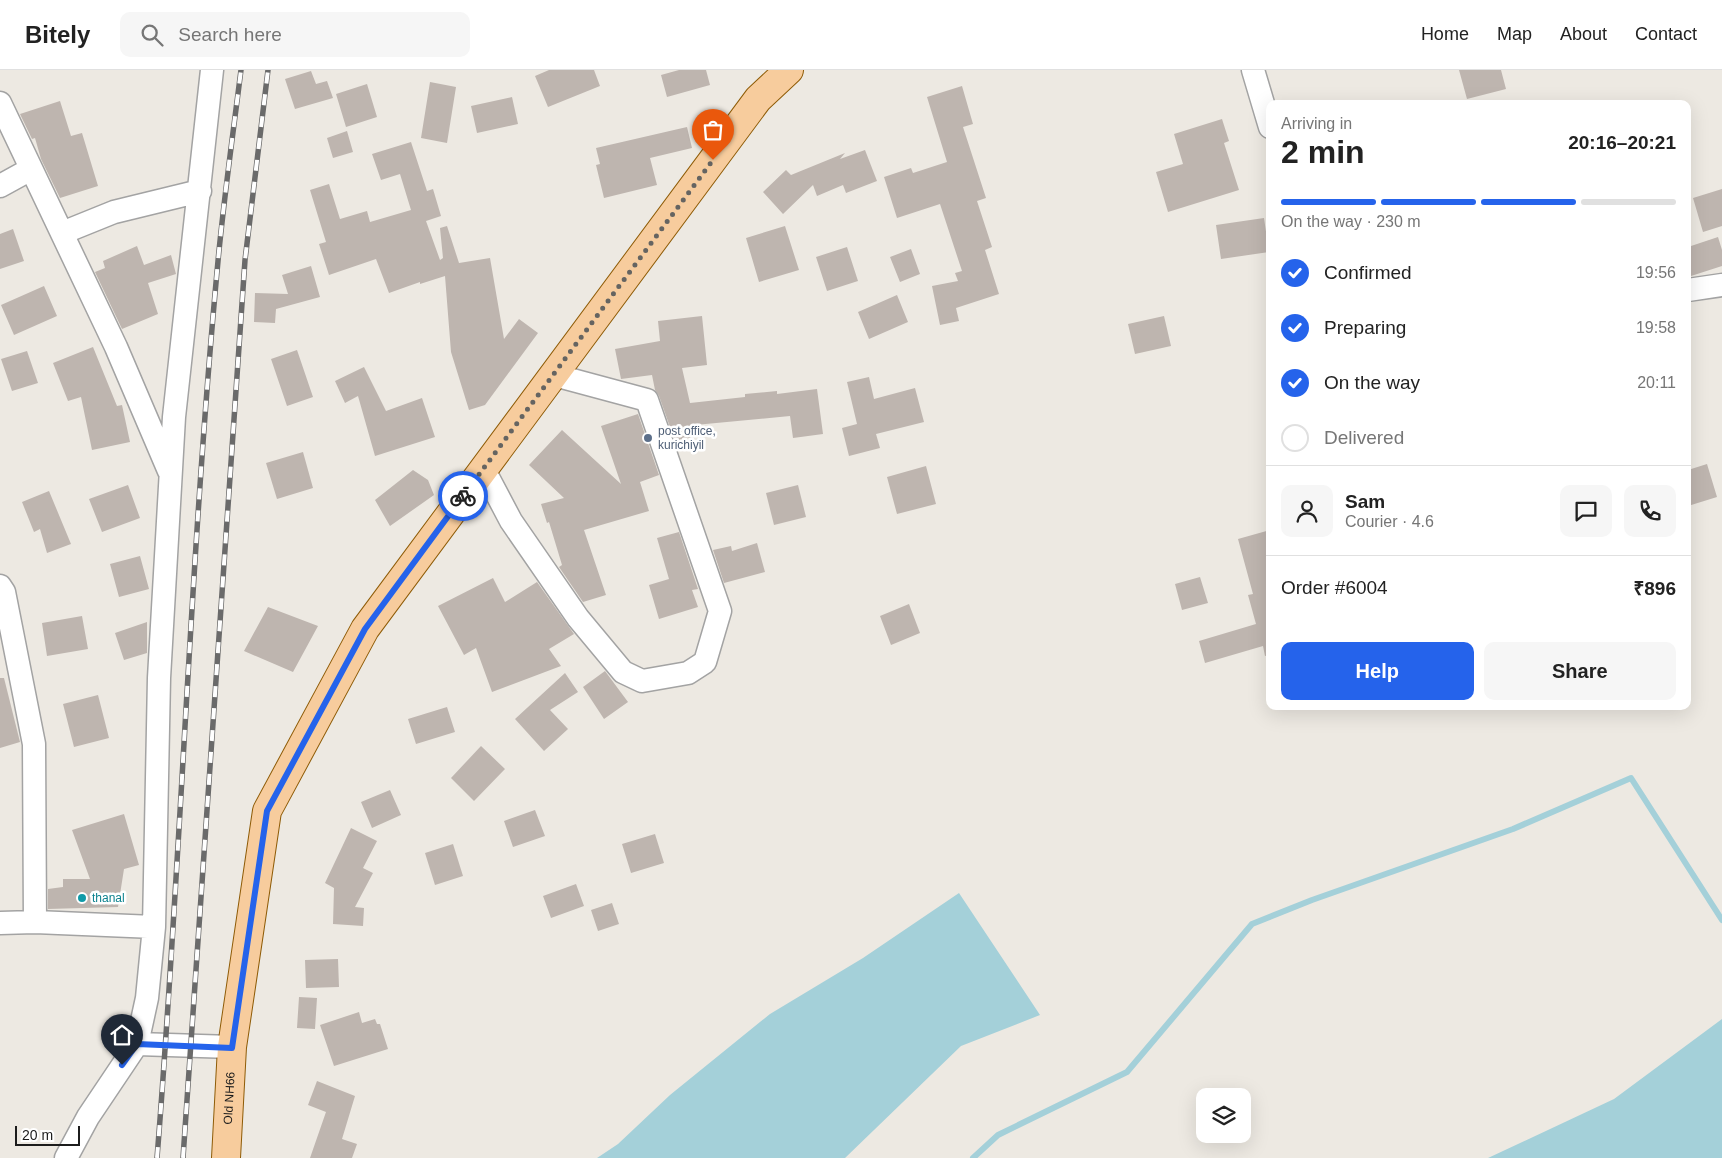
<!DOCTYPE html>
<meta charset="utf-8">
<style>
:root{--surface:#fff;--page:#f6f6f6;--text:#222;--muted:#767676;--line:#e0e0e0;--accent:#2563eb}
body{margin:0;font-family:Arial,sans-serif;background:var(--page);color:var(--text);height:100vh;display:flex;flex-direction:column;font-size:19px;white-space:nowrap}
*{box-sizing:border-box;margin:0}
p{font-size:16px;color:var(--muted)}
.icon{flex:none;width:28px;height:28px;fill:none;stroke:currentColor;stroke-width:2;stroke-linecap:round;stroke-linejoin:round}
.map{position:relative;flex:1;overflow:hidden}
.panel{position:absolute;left:1266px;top:30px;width:425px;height:610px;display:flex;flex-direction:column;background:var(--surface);border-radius:10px;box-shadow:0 5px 20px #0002}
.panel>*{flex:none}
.fabs{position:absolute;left:1196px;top:1018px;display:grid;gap:10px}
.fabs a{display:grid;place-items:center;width:55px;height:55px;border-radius:10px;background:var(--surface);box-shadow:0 5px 20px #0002;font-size:25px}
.scale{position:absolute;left:15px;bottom:12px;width:65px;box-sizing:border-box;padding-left:5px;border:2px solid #1c1c1c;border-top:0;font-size:14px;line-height:18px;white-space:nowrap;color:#1c1c1c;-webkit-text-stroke:4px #fff;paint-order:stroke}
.pin{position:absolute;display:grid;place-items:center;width:42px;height:42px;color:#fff;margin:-51px -21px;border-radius:50% 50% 50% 0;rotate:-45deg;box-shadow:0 0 5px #0007}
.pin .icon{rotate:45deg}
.courier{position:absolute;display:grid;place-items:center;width:50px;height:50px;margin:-25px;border:4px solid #2563eb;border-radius:50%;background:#fff;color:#222;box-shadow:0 1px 6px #0007}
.headline em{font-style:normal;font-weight:600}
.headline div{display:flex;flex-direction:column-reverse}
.headline{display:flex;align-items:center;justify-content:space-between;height:85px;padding:0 15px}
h1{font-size:32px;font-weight:600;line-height:38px}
.bar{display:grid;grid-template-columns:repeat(4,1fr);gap:8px 5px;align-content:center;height:60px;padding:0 15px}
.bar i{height:6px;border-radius:4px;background:var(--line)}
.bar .active{background:var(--accent)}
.bar p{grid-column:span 4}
.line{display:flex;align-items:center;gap:12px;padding:0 15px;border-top:1px solid var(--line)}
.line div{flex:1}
.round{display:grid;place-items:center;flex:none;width:52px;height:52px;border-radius:10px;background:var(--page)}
ol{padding:0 15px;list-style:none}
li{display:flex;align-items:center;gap:15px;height:55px}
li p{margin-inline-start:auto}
li .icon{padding:5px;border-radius:50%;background:var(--accent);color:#fff;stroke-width:4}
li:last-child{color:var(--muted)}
li i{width:28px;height:28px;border:2px solid var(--line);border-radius:50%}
.primary-button{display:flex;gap:10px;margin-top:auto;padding:10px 15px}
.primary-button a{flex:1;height:58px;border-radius:10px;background:var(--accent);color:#fff;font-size:20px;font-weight:600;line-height:58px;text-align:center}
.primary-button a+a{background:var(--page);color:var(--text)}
header{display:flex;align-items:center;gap:30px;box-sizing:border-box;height:70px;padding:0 25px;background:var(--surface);border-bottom:1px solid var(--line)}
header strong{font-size:24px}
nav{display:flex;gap:28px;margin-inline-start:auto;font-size:18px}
.search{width:350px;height:45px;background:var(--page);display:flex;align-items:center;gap:12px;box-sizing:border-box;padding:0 18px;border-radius:10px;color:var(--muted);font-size:19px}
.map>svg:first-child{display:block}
.water{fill:#a4d0d9}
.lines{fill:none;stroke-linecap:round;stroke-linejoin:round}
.stream{stroke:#a4d0d9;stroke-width:6}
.building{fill:#beb5af}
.minor-casing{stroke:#a3a3a3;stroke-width:25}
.major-casing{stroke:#8e5b06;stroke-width:30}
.minor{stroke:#fff;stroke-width:22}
.major{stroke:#f7cc9d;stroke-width:28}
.rail-casing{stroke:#6a6a6a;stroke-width:5.5}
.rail{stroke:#fff;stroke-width:4;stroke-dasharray:11;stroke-linecap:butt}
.done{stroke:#656461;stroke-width:5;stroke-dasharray:0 9}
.route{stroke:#2563eb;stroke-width:6}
.service-dot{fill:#5c6f8a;stroke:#fff;stroke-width:2}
.culture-dot{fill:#0f9aa8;stroke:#fff;stroke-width:2}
.labels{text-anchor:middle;stroke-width:5;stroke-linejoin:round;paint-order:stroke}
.service-label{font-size:12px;fill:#4e5e75;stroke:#fff;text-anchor:start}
.culture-label{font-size:12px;fill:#0d838f;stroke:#fff;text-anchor:start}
.street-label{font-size:12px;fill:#1c1c1c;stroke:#fff}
</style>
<header>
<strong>Bitely</strong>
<div class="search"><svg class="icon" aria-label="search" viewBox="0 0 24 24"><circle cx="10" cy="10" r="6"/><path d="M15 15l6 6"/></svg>Search here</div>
<nav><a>Home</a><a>Map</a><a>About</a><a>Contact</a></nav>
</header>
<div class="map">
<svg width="1722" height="1088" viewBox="0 0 1722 1088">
<rect width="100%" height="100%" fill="#ede9e2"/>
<!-- water -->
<path class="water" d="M 959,823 L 1040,945 L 961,976 L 845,1088 L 597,1088 L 618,1074 L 670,1025 L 770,944 L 863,888 Z
M 1722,949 L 1722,1088 L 1488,1088 L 1614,1029 Z"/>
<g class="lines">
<!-- stream -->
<path class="stream" d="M 973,1088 L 998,1065 L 1127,1002 L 1252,854 L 1312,830 L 1513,759 L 1631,708 L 1722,850"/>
</g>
<!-- building -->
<path class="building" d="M 549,0 L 594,0 L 600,16 L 548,37 L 535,6 Z
M 679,0 L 706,0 L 710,15 L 667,27 L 661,5 Z
M 1459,0 L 1501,0 L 1506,19 L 1467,29 Z
M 311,1 L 316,14 L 327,11 L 333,28 L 295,39 L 285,9 Z
M 430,12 L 456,17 L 447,73 L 421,68 Z
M 367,14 L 377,47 L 346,57 L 336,24 Z
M 962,16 L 973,54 L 963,57 L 986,128 L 977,131 L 992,177 L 985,180 L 999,224 L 956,238 L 959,251 L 940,255 L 932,216 L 958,211 L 955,203 L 962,201 L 940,134 L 897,148 L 884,107 L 911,98 L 913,103 L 947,92 L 927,27 Z
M 512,27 L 518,54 L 477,63 L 471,36 Z
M 60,31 L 71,66 L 82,63 L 98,116 L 60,128 L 41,89 L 35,68 L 32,69 L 20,44 Z
M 1222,49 L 1229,71 L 1224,73 L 1239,120 L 1168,142 L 1156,102 L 1183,94 L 1174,64 Z
M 687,57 L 692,78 L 650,88 L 657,115 L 604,128 L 596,95 L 600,94 L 596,78 Z
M 347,61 L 353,82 L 333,88 L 327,68 Z
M 411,72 L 427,121 L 433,119 L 441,146 L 426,151 L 440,190 L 443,188 L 440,158 L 447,156 L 459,193 L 490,188 L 504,269 L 519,249 L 538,263 L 485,335 L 469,340 L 451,282 L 445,206 L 420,214 L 420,212 L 389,223 L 376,189 L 329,205 L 319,174 L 326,172 L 310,120 L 329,114 L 340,149 L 367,141 L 370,152 L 411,140 L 400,104 L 381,110 L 372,84 Z
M 865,80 L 877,111 L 846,123 L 843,115 L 817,126 L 813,115 L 783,144 L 763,122 L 786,100 L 791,105 L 845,83 L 840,89 Z
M 1722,119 L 1722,156 L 1703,162 L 1693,128 Z
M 1264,148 L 1269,182 L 1221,189 L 1216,155 Z
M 785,156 L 799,200 L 759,212 L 746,168 Z
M 13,159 L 24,191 L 0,199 L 0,164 Z
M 1718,167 L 1722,180 L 1722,196 L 1691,206 L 1688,193 L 1688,177 Z
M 137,176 L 144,195 L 171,185 L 176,204 L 148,213 L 158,244 L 122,259 L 95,202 L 105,198 L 103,191 Z
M 847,177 L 858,211 L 827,221 L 816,187 Z
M 911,179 L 920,204 L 900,212 L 890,187 Z
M 311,196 L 320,227 L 276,239 L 275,253 L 254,252 L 255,223 L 288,224 L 282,205 Z
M 44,216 L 57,246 L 14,265 L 1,235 Z
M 897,225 L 908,252 L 869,269 L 858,242 Z
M 702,246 L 707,295 L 682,298 L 690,333 L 745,327 L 745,324 L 777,321 L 777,324 L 817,319 L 823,364 L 793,368 L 790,346 L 695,355 L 697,366 L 675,371 L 659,326 L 655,320 L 652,305 L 621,309 L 615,279 L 660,271 L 658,251 Z
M 1164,246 L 1171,276 L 1135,284 L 1128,254 Z
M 93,277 L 117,336 L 122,335 L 130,372 L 92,380 L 81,327 L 68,331 L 53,293 Z
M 297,280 L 313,327 L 287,336 L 271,289 Z
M 27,281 L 38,313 L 12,321 L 1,289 Z
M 364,297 L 386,341 L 422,328 L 435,367 L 375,386 L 358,326 L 345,333 L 335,311 Z
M 869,307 L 874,329 L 915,318 L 924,352 L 876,364 L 880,378 L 849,386 L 842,358 L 857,354 L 847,312 Z
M 638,344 L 659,405 L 640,412 L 649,441 L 584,460 L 606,525 L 583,532 L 559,497 L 562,495 L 549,452 L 547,453 L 541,434 L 564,428 L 529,395 L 562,360 L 621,414 L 601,356 Z
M 303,382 L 313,418 L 277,429 L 266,393 Z
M 1707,394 L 1717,427 L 1688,436 L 1688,400 Z
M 926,396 L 936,434 L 897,444 L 887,407 Z
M 413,400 L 428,410 L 434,425 L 390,456 L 375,430 Z
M 128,415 L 140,448 L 102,462 L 89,429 Z
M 798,415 L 806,447 L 774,455 L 766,423 Z
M 49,421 L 71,474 L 47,483 L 40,459 L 34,462 L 22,432 Z
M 1270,460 L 1270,585 L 1265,586 L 1263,576 L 1205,593 L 1199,571 L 1256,554 L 1248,525 L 1253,524 L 1238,469 Z
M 679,462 L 698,519 L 692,520 L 698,537 L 659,549 L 649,515 L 669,509 L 657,468 Z
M 757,473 L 765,502 L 724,513 L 713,480 L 731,476 L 732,481 Z
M 140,486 L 149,519 L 119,527 L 110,494 Z
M 1200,507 L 1208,533 L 1182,540 L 1175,514 Z
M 493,508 L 505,532 L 537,512 L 574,564 L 549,579 L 561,596 L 492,622 L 476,578 L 464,585 L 438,536 Z
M 909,534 L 920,563 L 891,575 L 880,546 Z
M 268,537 L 318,556 L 293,602 L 244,581 Z
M 82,546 L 88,579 L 47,586 L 42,553 Z
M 147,552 L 147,583 L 124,590 L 115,563 Z
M 605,601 L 628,632 L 604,649 L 583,617 Z
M 565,603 L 578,622 L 550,640 L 568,659 L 544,681 L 515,649 Z
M 0,608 L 4,608 L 20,672 L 0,678 Z
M 98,625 L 109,668 L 74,677 L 63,634 Z
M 447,637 L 455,662 L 416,674 L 408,649 Z
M 481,676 L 505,699 L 474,731 L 451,708 Z
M 390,720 L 401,745 L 372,758 L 361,732 Z
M 535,740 L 545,766 L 513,777 L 504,751 Z
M 124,744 L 139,795 L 124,799 L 118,837 L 48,839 L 48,819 L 63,817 L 63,809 L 90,809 L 72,760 Z
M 351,758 L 377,771 L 363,798 L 373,803 L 355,837 L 364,838 L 363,856 L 333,854 L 334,818 L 325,813 Z
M 655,764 L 664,793 L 631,803 L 622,774 Z
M 453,774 L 463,806 L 435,815 L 425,783 Z
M 576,814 L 584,836 L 551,848 L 543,826 Z
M 612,833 L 619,854 L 598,861 L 591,840 Z
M 338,889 L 339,917 L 306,918 L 305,890 Z
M 299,927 L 317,928 L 315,959 L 297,958 Z
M 359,942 L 362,953 L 375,949 L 377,954 L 380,954 L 388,979 L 334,996 L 320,955 Z
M 317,1011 L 355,1026 L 342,1069 L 357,1074 L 352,1088 L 310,1088 L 326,1042 L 308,1035 Z"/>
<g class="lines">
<!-- minor casing -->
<g class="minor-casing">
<path id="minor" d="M 1253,0 L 1270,57
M 0,33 L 116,277 L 169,401
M 0,116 L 31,99
M 62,163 L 114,142 L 200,121
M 1688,220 L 1722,215
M 483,398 L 511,451 L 578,548 L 623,602 L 642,611 L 688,603 L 705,592 L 720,541 L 647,330 L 554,305
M 0,516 L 4,522 L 34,674 L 35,852 L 154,857 L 147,928 L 137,974 L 88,1047 L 66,1088
M 0,853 L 35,852
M 154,857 L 159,608 L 174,347 L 212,0
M 137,974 L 232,977"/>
</g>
<!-- major casing -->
<g class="major-casing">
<g id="major">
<path id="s1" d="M 226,1088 L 232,977 L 267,741 L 365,559 L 758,29 L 789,0"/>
</g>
</g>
<!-- minor -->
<use href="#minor" class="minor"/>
<!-- major -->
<use href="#major" class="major"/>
<!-- rail casing -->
<g class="rail-casing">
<path id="rail" d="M 157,1088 C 181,789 190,489 218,191 C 224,127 233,64 241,0
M 183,1088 L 245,190 L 268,0"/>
</g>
<!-- rail -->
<use href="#rail" class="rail"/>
</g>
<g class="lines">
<!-- done -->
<path class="done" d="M 463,426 L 713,90"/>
<!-- route -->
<path class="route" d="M 122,995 L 137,974 L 232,978 L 267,741 L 365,559 L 463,426"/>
</g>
<!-- markers -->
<circle class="service-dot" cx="648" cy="368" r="5"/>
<circle class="culture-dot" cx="82" cy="828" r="5"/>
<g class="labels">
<!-- service labels -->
<g class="service-label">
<text x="658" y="365">post office,<tspan x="658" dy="14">kurichiyil</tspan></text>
</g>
<!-- culture labels -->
<g class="culture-label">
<text x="92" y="832">thanal</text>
</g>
<!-- street labels -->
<g class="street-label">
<text dy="4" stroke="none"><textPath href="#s1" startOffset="60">Old NH66</textPath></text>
</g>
</g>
</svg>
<div class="fabs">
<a><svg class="icon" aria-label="layers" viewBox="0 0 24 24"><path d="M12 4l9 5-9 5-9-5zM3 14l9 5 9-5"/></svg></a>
</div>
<div class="scale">20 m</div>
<div class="pin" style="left:713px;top:90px;background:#ea580c"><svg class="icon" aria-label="bag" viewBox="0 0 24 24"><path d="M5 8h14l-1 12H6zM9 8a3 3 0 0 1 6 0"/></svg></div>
<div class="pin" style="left:122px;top:995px;background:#1f2937"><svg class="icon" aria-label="home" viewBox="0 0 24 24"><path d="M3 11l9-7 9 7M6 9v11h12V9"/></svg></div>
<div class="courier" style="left:463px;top:426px"><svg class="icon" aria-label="bike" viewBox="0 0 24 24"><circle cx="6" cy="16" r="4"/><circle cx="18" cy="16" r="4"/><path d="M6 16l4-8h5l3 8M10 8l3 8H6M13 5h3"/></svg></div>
<section class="panel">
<div class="headline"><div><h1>2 min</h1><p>Arriving in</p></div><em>20:16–20:21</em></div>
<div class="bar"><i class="active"></i><i class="active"></i><i class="active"></i><i></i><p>On the way · 230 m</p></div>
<ol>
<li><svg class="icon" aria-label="check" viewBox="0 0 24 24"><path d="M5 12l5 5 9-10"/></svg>Confirmed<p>19:56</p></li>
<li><svg class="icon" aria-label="check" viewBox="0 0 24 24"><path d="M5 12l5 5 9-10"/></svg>Preparing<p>19:58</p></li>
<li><svg class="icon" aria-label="check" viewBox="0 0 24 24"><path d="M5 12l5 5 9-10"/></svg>On the way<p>20:11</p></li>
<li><i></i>Delivered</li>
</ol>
<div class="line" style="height:90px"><a class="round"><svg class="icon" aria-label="person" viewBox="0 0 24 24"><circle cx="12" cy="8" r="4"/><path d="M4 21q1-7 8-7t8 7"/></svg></a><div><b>Sam</b><p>Courier · 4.6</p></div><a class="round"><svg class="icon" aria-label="chat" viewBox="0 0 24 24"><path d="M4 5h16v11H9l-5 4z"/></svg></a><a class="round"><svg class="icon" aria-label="phone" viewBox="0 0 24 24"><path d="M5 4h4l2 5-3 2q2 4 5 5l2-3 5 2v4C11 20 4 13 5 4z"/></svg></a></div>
<div class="line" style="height:65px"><div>Order #6004</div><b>₹896</b></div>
<div class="primary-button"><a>Help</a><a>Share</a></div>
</section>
</div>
